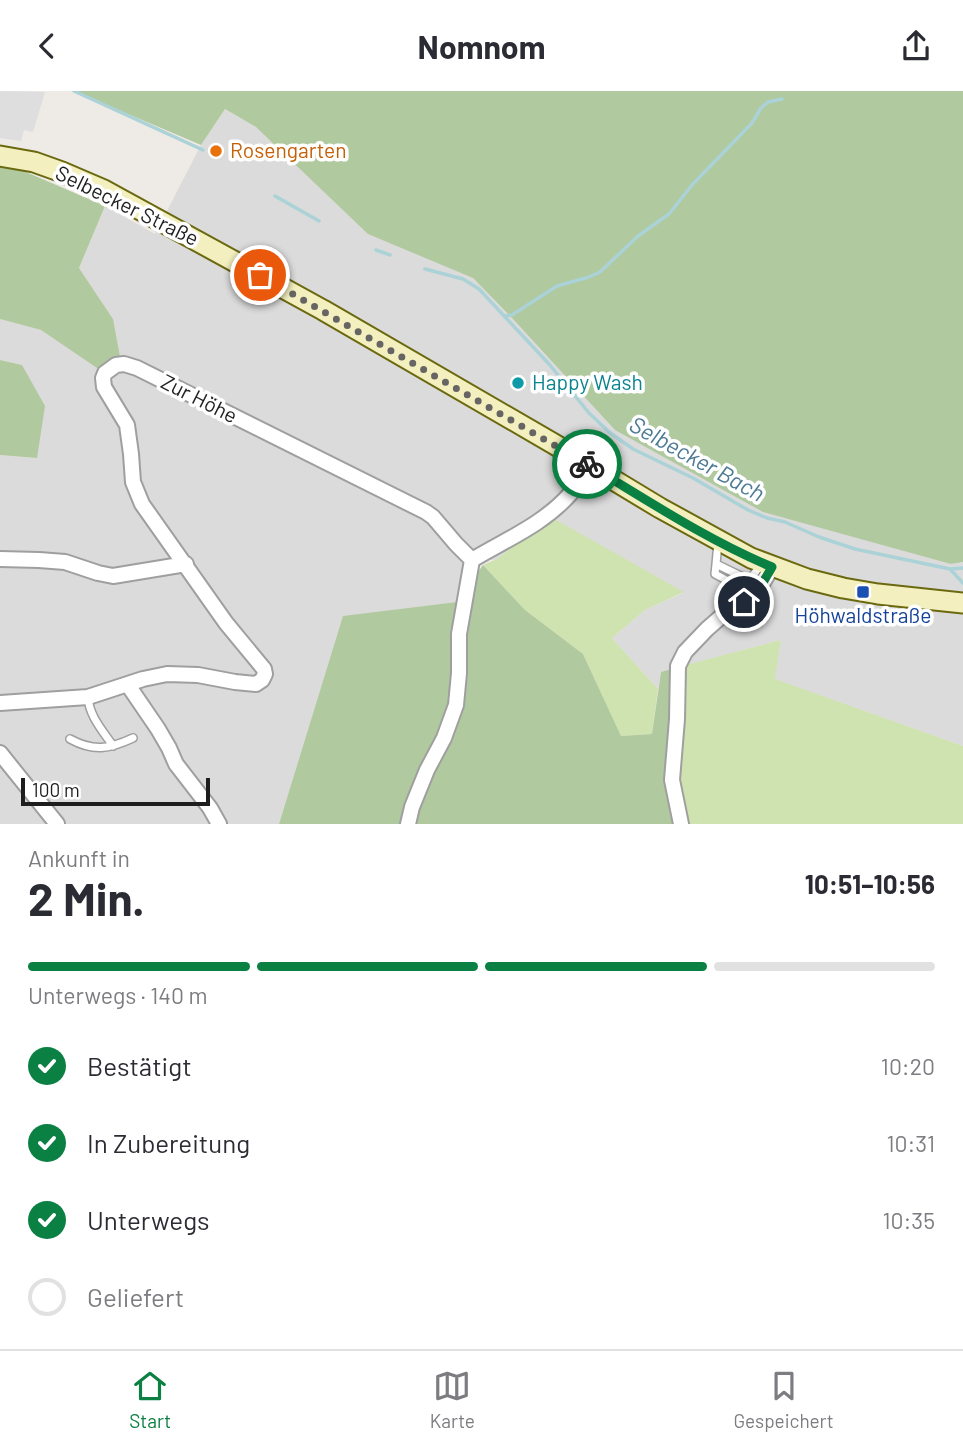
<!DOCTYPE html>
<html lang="de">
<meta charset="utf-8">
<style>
:root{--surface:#fff;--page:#f2f2f3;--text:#2b2b33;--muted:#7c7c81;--line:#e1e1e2;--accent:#0b8043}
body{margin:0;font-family:Barlow,sans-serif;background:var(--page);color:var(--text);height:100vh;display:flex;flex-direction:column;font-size:26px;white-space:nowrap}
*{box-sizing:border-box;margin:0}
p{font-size:23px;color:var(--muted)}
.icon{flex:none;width:38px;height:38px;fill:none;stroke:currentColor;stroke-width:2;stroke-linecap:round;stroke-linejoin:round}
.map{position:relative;height:733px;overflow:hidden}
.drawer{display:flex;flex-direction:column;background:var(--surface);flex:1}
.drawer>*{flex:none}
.scale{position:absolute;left:21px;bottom:18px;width:189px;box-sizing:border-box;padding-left:7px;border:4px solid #1e1e1e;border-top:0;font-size:19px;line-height:24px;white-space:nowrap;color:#1e1e1e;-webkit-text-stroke:5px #fff;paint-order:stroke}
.pin{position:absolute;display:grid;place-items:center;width:60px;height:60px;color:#fff;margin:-30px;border:4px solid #fff;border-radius:50%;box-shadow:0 2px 7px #0007}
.courier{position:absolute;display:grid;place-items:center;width:70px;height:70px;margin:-35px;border:5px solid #0b8043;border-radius:50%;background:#fff;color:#222;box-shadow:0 2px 9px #0007}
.headline em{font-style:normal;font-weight:700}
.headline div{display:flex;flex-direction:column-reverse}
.headline{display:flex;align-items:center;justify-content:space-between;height:119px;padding:0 28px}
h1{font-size:46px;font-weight:700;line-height:52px}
.bar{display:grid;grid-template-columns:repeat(4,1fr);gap:10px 7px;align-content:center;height:84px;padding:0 28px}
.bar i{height:9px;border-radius:5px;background:var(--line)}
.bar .current{background:var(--accent)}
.bar p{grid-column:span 4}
ol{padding:0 28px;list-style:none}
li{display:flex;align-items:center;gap:21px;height:77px}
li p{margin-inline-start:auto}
li .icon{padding:7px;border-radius:50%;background:var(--accent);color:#fff;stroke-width:4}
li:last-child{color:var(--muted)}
li i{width:38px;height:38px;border:4px solid var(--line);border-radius:50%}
header{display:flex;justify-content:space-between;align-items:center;height:91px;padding:0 28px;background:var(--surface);font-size:32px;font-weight:700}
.dock{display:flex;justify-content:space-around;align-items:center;height:98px;border-top:2px solid var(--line);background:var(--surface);font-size:19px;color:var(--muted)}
.dock a{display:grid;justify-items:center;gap:4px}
.dock .current{color:var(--accent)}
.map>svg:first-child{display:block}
.residential{fill:#dcdbdb}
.grass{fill:#cfe3b0}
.forest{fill:#b0c99e}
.parking{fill:#dedede}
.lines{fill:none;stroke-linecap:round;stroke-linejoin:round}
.stream{stroke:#aad2d7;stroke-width:3.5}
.service-casing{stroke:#9f9f9f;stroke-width:10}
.minor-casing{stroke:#9f9f9f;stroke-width:18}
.secondary-casing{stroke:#6a6910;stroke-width:23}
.service{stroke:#fff;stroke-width:7}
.minor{stroke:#fff;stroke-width:14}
.secondary{stroke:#f3efbe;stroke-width:19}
.done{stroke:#676564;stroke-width:7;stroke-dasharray:0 12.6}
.route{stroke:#0b8043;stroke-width:9}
.food-dot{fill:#e8710a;stroke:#fff;stroke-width:2.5}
.culture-dot{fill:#0f9aa8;stroke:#fff;stroke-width:2.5}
.transit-dot{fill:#1a4fb4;stroke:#fff;stroke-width:2.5}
.labels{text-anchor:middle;stroke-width:7;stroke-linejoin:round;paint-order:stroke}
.food-label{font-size:21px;fill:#c56008;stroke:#fff;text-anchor:start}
.street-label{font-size:21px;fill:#1e1e1e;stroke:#fff}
.culture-label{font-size:21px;fill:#0d838f;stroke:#fff;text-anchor:start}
.transit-label{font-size:21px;fill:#164399;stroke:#fff}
.water-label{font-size:23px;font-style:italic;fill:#4d7a95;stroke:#fff}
</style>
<header><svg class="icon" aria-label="back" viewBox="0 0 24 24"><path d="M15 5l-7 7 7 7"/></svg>Nomnom<svg class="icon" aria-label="share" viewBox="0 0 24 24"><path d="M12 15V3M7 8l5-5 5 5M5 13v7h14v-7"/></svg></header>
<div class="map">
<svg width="963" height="733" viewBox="0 0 963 733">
<rect width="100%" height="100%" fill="#eeeae5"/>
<!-- residential -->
<path class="residential" d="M 225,18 L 256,36 L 430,168 L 473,187 L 513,228 L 951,473 L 963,471 L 963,655 L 774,588 L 781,549 L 661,581 L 658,598 L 612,547 L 645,519 L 683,502 L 547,424 L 497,469 L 475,468 L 457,511 L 343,526 L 279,733 L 0,733 L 0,364 L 37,367 L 22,274 L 0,269 L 0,228 L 41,239 L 100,278 L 113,228 L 79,177 L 105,115 L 155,143 L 201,54 Z"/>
<!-- grass -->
<path class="grass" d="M 551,426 L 684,501 L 645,519 L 612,547 L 658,598 L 652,643 L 621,645 L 583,563 L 525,519 L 483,474 L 497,468 Z
M 781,549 L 775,588 L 963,655 L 963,733 L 689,733 L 676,690 L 682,575 Z"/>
<!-- forest -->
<path class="forest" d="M 74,0 L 963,0 L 963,471 L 951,473 L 763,421 L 615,339 L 513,228 L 473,187 L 368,143 L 256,36 L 225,18 L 201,54 Z
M 0,75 L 12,75 L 105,115 L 79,177 L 113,228 L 120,266 L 100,279 L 41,239 L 0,228 Z
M 0,269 L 22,274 L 45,315 L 37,367 L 0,364 Z
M 483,474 L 525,519 L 583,563 L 621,645 L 652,643 L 661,581 L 675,577 L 679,733 L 279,733 L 343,525 L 457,511 Z"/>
<!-- parking -->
<path class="parking" d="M 0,0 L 45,1 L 33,41 L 24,39 L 21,50 L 0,47 Z"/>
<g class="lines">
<!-- stream -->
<path class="stream" d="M 74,0 L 203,59
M 275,105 L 319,130
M 376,159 L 390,164
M 425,178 L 463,188 L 479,198 L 549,273 L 589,322 L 609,341 L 633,358 L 693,387 L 748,419 L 767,427 L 785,431 L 819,446 L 855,458 L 950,478 L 963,492
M 504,225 L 512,224 L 557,195 L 589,186 L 600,181 L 638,145 L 669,123 L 692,94 L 752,32 L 761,17 L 768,11 L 782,8
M 951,478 L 963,477"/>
<!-- service casing -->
<g class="service-casing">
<path id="service" d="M 718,452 L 716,473 L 749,489 L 762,473
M 716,473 L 715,483 L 743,498 L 749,489
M 88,606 C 89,625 103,640 113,655
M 70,648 C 94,661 109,658 133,647"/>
</g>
<!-- minor casing -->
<g class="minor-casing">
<path id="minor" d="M 0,468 L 39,469 L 65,471 L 98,482 L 113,485 L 186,473
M 128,594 L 158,638 L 169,657 L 176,673 L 210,717 L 219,733
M 0,612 L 88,606 L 143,588 L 167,583 L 198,584 L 235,591 L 256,593 L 262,589 L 265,583 L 264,578 L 226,532 L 142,413 L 133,391 L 131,363 L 127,334 L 104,296 L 103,287 L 105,282 L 116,274 L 124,273 L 137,277 L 426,421 L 433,426 L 456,453 L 472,469
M 0,662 L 57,733
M 408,733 L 412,716 L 427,679 L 444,647 L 456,614 L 459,582 L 459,543 L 472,469 C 507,448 544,433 571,402 C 578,393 583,383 588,374
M 681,733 L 672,689 L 677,628 L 678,575 L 685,561 L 707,538 L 723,524 L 758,500 L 772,476"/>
</g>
<!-- secondary casing -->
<g class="secondary-casing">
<path id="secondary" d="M 0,65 L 34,71 L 62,81 L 104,99 L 323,219 L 554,353 L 660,417 L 751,467 L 807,488 L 843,497 L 878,503 L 963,512"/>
</g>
<!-- service -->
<use href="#service" class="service"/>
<!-- minor -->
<use href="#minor" class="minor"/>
<!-- secondary -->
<use href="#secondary" class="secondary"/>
</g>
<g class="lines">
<!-- done -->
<path class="done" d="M 260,184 L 587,373"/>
<!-- route -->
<path class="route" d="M 587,373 C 647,409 707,449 772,476 L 758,500 L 744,511"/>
</g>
<!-- markers -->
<circle class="food-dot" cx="216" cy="60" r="7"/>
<circle class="culture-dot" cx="518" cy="292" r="7"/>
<rect class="transit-dot" x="856" y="494" width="14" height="14" rx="3.5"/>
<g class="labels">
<!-- food labels -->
<g class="food-label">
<text x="230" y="67">Rosengarten</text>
</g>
<!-- street labels -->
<g class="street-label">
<text transform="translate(127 115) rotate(26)" y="7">Selbecker Straße</text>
<text transform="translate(199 308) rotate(27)" y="7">Zur Höhe</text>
</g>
<!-- culture labels -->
<g class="culture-label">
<text x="532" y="299">Happy Wash</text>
</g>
<!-- transit labels -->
<g class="transit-label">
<text x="863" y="532">Höhwaldstraße</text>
</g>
<!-- water labels -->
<g class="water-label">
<text transform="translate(697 368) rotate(29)" y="8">Selbecker Bach</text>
</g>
</g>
</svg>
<div class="scale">100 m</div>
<div class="pin" style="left:260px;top:184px;background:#ea580c"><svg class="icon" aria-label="bag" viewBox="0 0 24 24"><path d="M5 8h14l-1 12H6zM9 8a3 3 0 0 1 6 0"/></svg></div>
<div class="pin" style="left:744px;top:511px;background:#1f2937"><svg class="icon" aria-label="home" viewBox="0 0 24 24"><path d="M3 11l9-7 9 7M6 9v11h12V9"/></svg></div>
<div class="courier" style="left:587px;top:373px"><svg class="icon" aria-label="bike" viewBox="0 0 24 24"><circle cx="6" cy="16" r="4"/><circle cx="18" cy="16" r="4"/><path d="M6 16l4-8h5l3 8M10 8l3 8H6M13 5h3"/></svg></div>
</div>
<section class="drawer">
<div class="headline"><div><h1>2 Min.</h1><p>Ankunft in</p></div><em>10:51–10:56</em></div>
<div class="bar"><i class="current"></i><i class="current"></i><i class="current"></i><i></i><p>Unterwegs · 140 m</p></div>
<ol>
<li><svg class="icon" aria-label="check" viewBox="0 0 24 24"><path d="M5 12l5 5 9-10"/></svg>Bestätigt<p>10:20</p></li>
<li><svg class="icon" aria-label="check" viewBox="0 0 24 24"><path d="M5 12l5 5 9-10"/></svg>In Zubereitung<p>10:31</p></li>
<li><svg class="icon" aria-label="check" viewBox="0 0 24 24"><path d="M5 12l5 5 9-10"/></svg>Unterwegs<p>10:35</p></li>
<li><i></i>Geliefert</li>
</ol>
</section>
<nav class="dock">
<a class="current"><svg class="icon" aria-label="home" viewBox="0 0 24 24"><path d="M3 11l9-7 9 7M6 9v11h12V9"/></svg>Start</a>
<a><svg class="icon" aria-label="map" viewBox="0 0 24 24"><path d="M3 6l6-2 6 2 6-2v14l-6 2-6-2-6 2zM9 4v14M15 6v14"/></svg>Karte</a>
<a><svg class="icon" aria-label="saved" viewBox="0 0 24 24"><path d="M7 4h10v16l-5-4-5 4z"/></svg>Gespeichert</a>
</nav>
